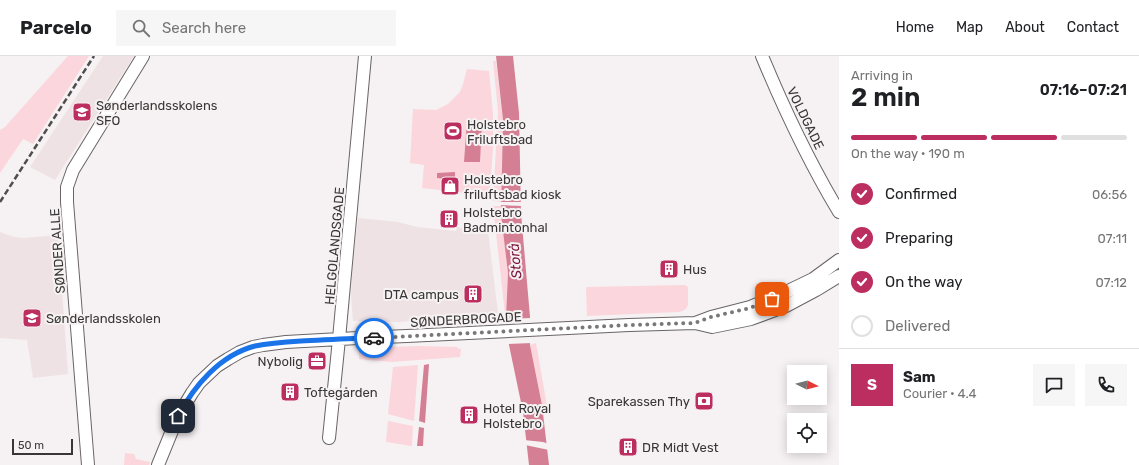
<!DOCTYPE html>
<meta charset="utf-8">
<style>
:root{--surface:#fff;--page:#f6f6f6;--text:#202124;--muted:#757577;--line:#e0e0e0;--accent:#bc2e5f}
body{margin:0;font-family:Rubik,sans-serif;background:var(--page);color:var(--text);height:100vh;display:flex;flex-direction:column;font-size:15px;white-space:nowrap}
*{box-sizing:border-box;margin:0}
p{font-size:13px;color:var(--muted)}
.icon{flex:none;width:22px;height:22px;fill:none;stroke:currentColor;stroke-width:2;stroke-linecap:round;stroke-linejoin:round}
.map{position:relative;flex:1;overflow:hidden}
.drawer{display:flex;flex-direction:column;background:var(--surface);width:300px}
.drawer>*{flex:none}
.needle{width:26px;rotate:96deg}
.fabs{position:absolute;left:787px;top:309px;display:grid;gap:8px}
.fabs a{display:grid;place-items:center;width:40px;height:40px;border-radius:0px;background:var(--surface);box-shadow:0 2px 10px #0003;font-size:20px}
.scale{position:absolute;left:12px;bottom:10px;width:61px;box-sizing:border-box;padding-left:4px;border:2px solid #383636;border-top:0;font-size:11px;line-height:14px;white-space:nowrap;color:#383636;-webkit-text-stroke:3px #f6f1f2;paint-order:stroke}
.pin{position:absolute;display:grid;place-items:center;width:34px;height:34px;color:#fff;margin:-17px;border-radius:8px;box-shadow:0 2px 6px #0006}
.courier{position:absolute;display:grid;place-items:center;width:40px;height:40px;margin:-20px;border:3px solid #1a73e8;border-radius:50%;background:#fff;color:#222;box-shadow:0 1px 5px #0007}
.head em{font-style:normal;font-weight:600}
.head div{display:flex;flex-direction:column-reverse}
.head{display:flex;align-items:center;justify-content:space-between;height:68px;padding:0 12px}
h1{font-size:26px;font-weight:600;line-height:30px}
.bar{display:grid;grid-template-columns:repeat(4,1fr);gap:6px 4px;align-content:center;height:48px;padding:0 12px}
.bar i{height:5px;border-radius:3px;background:var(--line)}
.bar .selected{background:var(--accent)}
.bar p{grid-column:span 4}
.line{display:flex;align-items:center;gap:10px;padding:0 12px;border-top:1px solid var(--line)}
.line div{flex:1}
.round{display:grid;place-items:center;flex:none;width:42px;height:42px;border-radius:0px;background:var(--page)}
ol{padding:0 12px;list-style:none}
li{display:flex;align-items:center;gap:12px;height:44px}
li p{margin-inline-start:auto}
li .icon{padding:4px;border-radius:50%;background:var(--accent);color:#fff;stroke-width:4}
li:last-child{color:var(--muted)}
li i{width:22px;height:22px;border:2px solid var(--line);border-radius:50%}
header{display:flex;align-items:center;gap:24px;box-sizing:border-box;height:56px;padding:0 20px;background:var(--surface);border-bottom:1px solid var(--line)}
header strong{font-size:19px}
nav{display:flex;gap:22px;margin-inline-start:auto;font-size:14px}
.search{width:280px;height:36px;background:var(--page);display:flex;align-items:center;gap:10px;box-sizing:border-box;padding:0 14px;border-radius:0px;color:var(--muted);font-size:15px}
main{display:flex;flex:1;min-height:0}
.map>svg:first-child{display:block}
.built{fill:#efe2e4}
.green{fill:#fbd6dd}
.water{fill:#d47f93}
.pier{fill:#f6f1f2}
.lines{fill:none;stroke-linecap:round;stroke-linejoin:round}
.minor-casing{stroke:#696566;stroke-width:14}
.minor{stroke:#fff;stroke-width:12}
.rail{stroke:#4f4d4d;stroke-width:2.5;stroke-dasharray:6 3;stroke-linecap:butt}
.done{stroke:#7a7778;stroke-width:4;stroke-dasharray:0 7.2}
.route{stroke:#1a73e8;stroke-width:5}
.labels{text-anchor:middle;stroke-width:4;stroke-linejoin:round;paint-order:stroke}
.poi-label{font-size:13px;fill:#383636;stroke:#f6f1f2;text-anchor:start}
.street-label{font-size:13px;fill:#383636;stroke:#f6f1f2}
.water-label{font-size:14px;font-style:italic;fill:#7b143a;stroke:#f6f1f2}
</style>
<header>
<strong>Parcelo</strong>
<div class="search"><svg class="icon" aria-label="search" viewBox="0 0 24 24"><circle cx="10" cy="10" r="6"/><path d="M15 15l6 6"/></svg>Search here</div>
<nav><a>Home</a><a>Map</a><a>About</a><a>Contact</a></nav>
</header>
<main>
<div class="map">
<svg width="839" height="409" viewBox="0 0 839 409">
<rect width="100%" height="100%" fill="#f6f1f2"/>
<!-- built -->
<path class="built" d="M 103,0 L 134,0 L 55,124 L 30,111 Z
M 358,162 L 398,166 L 417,171 L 456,175 L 457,171 L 488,175 L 498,257 L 400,266 L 353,265 L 351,238 L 352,215 Z
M 0,176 L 14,181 L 24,182 L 58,179 L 68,318 L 33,322 L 27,284 L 0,282 Z"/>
<!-- green -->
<path class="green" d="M 68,0 L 89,0 L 33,88 L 23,83 L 0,117 L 0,74 L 5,71 Z
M 493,5 L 496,5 L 503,64 L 502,146 L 493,145 L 498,55 Z
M 467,13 L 489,15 L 493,58 L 493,92 L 490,134 L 480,141 L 459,136 L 422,132 L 424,109 L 410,107 L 413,53 L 436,54 L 448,48 L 460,36 L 463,28 Z
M 493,150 L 501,150 L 501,159 L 508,217 L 507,256 L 505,258 Z
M 685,229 L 688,231 L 688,248 C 687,253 684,255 679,256 L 587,260 L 586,232 L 587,231 Z
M 536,287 L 548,356 L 542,349 L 530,289 Z
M 419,290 L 457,291 L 457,292 L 461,293 L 460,301 L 391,306 L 359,303 L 359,292 Z
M 418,309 L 414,365 L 388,358 L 393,311 Z
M 388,365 L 413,370 L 412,390 L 386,386 Z
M 125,397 L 134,398 L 136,403 L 150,406 L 149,409 L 124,409 Z"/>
<!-- water -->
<path class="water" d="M 496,0 L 513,0 L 519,57 L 521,157 L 530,261 L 530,289 L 542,349 L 549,409 L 529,409 L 523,356 L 509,289 L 506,262 L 508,217 L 501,159 L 503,64 Z
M 467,65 L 482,65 L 480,106 L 464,106 Z
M 455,116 L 455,124 L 437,122 L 437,117 Z
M 429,308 L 425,367 L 419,365 L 424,309 Z
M 419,371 L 424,372 L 423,390 L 417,390 Z"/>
<!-- pier -->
<path class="pier" d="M 500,146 L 523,146 L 523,150 L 499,149 Z
M 532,262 L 532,287 L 507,288 L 504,263 Z
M 524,384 L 543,386 L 549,388 L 549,394 L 525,389 Z"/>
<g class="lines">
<!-- minor casing -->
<g class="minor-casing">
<path id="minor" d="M 762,0 C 784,53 809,106 839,156
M 695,267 L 711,261 L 750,251 L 782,238 L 813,223 L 839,204
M 329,382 L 339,283 L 365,0
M 88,409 L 67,146 L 67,131 L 73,114 L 143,0
M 158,409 L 178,360 L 192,337 L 199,327 L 217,310 L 228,303 L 240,296 L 253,291 L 263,289 L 286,286 L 358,282 L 407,280 L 629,269 L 695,267 L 712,271 L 751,263 L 786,250 L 816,234 L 839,220"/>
</g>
<!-- minor -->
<use href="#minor" class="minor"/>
<!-- rail -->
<path class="rail" d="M 0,146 L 94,0"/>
</g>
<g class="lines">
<!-- done -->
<path class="done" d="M 374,282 L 630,269 L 695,267 L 711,261 L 750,252 L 772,243"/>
<!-- route -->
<path class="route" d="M 178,360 C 194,330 220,299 255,290 C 270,287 285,286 301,285 C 325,284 349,282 374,282"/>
</g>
<!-- icons -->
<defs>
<g id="school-square" transform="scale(1)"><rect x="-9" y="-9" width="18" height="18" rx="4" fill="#bc2e5f" stroke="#f6f1f2"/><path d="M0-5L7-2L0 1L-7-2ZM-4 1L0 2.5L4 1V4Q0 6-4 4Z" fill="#fff"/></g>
<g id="stadium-square" transform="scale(1)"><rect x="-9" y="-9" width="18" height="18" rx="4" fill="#bc2e5f" stroke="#f6f1f2"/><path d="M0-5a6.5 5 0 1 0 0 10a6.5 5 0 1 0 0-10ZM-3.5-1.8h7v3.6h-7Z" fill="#fff"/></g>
<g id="shop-square" transform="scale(1)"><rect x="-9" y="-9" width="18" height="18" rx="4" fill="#bc2e5f" stroke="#f6f1f2"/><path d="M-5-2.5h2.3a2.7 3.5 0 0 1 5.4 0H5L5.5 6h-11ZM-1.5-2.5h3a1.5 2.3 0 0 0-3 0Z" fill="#fff"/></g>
<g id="building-square" transform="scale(1)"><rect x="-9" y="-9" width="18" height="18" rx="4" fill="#bc2e5f" stroke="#f6f1f2"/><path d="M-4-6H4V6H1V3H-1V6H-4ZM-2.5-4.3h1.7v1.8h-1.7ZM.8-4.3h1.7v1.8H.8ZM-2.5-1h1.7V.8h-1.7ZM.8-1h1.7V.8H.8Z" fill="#fff"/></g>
<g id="office-square" transform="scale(1)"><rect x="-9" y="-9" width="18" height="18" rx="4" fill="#bc2e5f" stroke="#f6f1f2"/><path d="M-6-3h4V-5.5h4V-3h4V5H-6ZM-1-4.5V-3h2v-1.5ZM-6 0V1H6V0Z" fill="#fff"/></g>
<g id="bank-square" transform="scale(1)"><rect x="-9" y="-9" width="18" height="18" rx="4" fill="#bc2e5f" stroke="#f6f1f2"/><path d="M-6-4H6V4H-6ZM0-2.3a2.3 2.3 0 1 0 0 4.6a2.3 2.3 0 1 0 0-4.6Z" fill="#fff"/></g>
</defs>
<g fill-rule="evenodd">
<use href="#school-square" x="82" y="56"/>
<use href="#stadium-square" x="453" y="75"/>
<use href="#shop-square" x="450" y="130"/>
<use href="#building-square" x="449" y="163"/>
<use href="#building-square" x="669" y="213"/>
<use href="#building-square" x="473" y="238"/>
<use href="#school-square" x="32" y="262"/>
<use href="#office-square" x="317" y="305"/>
<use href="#building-square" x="290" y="336"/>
<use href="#bank-square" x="704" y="345"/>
<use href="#building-square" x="469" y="359"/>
<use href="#building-square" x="628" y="391"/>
</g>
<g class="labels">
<!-- poi labels -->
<g class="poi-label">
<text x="96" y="54">Sønderlandsskolens<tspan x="96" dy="15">SFO</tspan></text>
<text x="467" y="73">Holstebro<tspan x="467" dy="15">Friluftsbad</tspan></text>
<text x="464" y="128">Holstebro<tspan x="464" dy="15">friluftsbad kiosk</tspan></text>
<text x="463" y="161">Holstebro<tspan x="463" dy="15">Badmintonhal</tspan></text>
<text x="683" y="218">Hus</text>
<text x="459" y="243" text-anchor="end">DTA campus</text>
<text x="46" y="267">Sønderlandsskolen</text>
<text x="303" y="310" text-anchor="end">Nybolig</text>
<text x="304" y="341">Toftegården</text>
<text x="690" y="350" text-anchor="end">Sparekassen Thy</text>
<text x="483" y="357">Hotel Royal<tspan x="483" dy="15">Holstebro</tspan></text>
<text x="642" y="396">DR Midt Vest</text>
</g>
<!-- street labels -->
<g class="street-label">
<text transform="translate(806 62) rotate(64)" y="5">VOLDGADE</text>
<text transform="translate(334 190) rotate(-85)" y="5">HELGOLANDSGADE</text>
<text transform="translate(57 195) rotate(-94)" y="5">SØNDER ALLE</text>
<text transform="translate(466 263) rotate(-3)" y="5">SØNDERBROGADE</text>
</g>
<!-- water labels -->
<g class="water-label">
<text transform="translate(515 205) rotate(-95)" y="5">Storå</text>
</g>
</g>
</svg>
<div class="fabs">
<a><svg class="needle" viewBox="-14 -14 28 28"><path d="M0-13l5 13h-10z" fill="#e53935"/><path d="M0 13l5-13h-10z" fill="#757577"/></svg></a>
<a><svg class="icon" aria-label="locate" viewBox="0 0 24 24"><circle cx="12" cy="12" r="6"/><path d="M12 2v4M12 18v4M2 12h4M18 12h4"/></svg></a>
</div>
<div class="scale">50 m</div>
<div class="pin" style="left:772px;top:243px;background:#ea580c"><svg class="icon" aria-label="bag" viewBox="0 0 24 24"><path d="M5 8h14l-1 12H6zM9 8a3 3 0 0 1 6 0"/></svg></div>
<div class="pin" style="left:178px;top:360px;background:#1f2937"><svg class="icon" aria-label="home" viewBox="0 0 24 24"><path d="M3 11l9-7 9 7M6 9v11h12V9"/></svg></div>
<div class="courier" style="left:374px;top:282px"><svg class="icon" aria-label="car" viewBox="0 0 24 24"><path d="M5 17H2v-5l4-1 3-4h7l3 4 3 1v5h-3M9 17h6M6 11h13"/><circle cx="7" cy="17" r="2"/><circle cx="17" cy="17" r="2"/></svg></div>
</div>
<section class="drawer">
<div class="head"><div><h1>2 min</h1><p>Arriving in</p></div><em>07:16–07:21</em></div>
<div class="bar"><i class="selected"></i><i class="selected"></i><i class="selected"></i><i></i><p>On the way · 190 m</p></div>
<ol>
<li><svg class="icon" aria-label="check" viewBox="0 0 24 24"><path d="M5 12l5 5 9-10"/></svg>Confirmed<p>06:56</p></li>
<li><svg class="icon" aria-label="check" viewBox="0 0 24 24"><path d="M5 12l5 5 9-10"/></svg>Preparing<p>07:11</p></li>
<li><svg class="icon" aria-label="check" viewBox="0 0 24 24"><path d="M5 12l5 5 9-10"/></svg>On the way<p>07:12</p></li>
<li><i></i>Delivered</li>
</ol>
<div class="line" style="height:72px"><b class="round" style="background:var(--accent);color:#fff">S</b><div><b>Sam</b><p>Courier · 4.4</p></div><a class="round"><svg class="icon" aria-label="chat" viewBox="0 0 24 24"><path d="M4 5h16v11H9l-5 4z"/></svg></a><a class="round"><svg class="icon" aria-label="phone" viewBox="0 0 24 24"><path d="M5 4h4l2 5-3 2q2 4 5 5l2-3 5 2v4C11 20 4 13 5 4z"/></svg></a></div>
</section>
</main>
